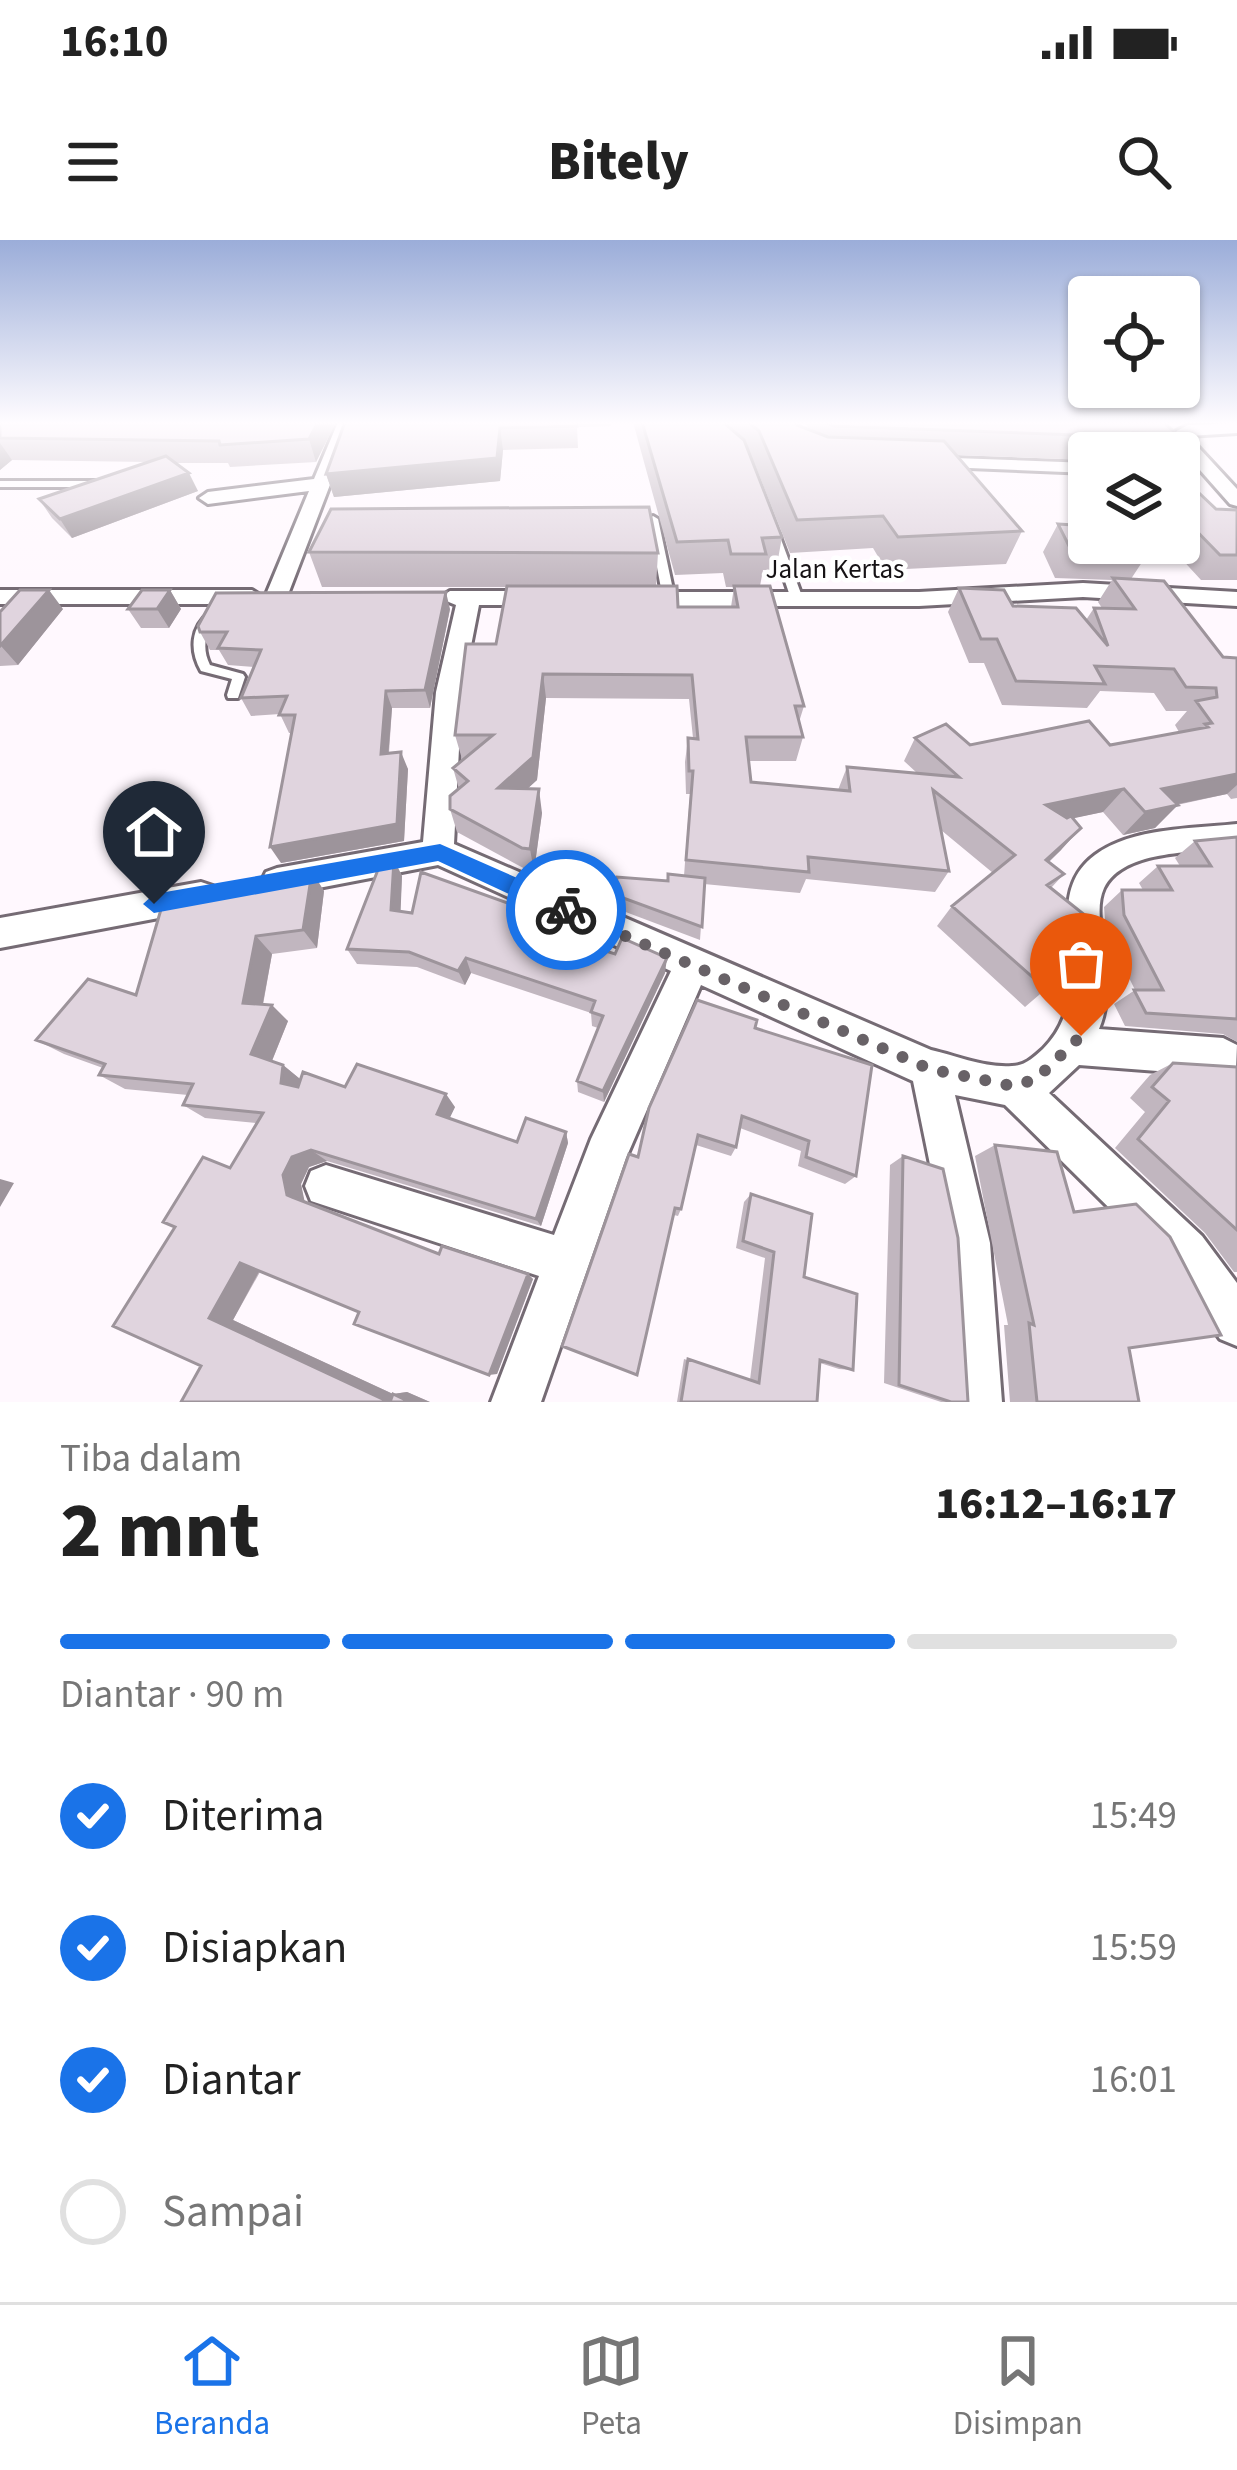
<!DOCTYPE html>
<html lang="id">
<meta charset="utf-8">
<style>
:root{--surface:#fff;--page:#f2f2f2;--text:#222;--muted:#767676;--line:#e0e0e0;--accent:#1a73e8}
body{margin:0;font-family:"Source Sans 3",sans-serif;background:var(--page);color:var(--text);height:100vh;display:flex;flex-direction:column;font-size:45px;white-space:nowrap}
*{box-sizing:border-box;margin:0}
p{font-size:39px;color:var(--muted)}
.icon{flex:none;width:66px;height:66px;fill:none;stroke:currentColor;stroke-width:2;stroke-linecap:round;stroke-linejoin:round}
.map{position:relative;height:1162px;overflow:hidden}
.sheet{display:flex;flex-direction:column;background:var(--surface);flex:1}
.sheet>*{flex:none}
.buttons{position:absolute;left:1068px;top:36px;display:grid;gap:24px}
.buttons a{display:grid;place-items:center;width:132px;height:132px;border-radius:12px;background:var(--surface);box-shadow:0 3px 9px #0004;font-size:60px}
.pin{position:absolute;display:grid;place-items:center;width:102px;height:102px;color:#fff;margin:-123px -51px;border-radius:50% 50% 50% 0;rotate:-45deg;box-shadow:0 0 12px #0007}
.pin .icon{rotate:45deg}
.courier{position:absolute;display:grid;place-items:center;width:120px;height:120px;margin:-60px;border:9px solid #1a73e8;border-radius:50%;background:#fff;color:#222;box-shadow:0 3px 15px #0007}
.overview em{font-style:normal;font-weight:800}
.overview div{display:flex;flex-direction:column-reverse}
.overview{display:flex;align-items:center;justify-content:space-between;height:204px;padding:0 60px}
h1{font-size:78px;font-weight:800;line-height:90px}
.bar{display:grid;grid-template-columns:repeat(4,1fr);gap:18px 12px;align-content:center;height:144px;padding:0 60px}
.bar i{height:15px;border-radius:9px;background:var(--line)}
.bar .on{background:var(--accent)}
.bar p{grid-column:span 4}
ol{padding:0 60px;list-style:none}
li{display:flex;align-items:center;gap:36px;height:132px}
li p{margin-inline-start:auto}
li .icon{padding:12px;border-radius:50%;background:var(--accent);color:#fff;stroke-width:4}
li:last-child{color:var(--muted)}
li i{width:66px;height:66px;border:6px solid var(--line);border-radius:50%}
.status{display:flex;justify-content:space-between;align-items:center;height:84px;padding:0 60px;background:var(--surface);direction:ltr}
.status svg{height:33px;fill:currentColor}
header{display:flex;justify-content:space-between;align-items:center;height:156px;padding:0 60px;background:var(--surface);font-size:54px;font-weight:800}
.tab-bar{display:flex;justify-content:space-around;align-items:center;height:168px;border-top:3px solid var(--line);background:var(--surface);font-size:33px;color:var(--muted)}
.tab-bar a{display:grid;justify-items:center;gap:6px}
.tab-bar .on{color:var(--accent)}
.map>svg:first-child{display:block}
.lines{fill:none;stroke-linecap:round;stroke-linejoin:round}
.lane-casing{stroke:#756b74;stroke-width:6}
.street-casing{stroke:#756b74;stroke-width:6}
.lane{fill:#fff;fill-rule:evenodd}
.street{fill:#fff;fill-rule:evenodd}
.wall{fill:#c1b6bf}
.shaded-wall{fill:#9d949b}
.building{fill:#e0d4de;stroke:#9d949b;stroke-width:3}
.route{fill:#1a73e8}
.done{stroke:#686267;stroke-width:12;stroke-dasharray:0 21.6}
.labels{text-anchor:middle;stroke-width:9;stroke-linejoin:round;paint-order:stroke}
.far-street-label{font-size:27px;fill:#161215;stroke:#fff}
</style>
<div class="status"><b>16:10</b><svg viewBox="0 0 49 12"><path d="M0 12V9h3v3zM5 12V6h3v6zM10 12V3h3v9zM15 12V0h3v12zM26 1h20v11H26zM47 4h2v5h-2z"/></svg></div>
<header><svg class="icon" aria-label="menu" viewBox="0 0 24 24"><path d="M4 6h16M4 12h16M4 18h16"/></svg>Bitely<svg class="icon" aria-label="search" viewBox="0 0 24 24"><circle cx="10" cy="10" r="6"/><path d="M15 15l6 6"/></svg></header>
<div class="map">
<svg width="1237" height="1162" viewBox="0 0 1237 1162">
<rect width="100%" height="100%" fill="#fff8fe"/>
<g class="lines">
<!-- lane casing -->
<g class="lane-casing">
<path id="lane" d="M 0,241 L 105,241 L 110,244 L 105,247 L 0,247 Z
M 653,276 L 658,279 L 675,359 L 669,362 L 663,359 L 648,279 Z
M 770,292 L 779,294 L 803,359 L 801,361 L 797,362 L 791,359 L 769,294 Z
M 210,372 L 216,375 C 206,392 201,407 210,425 L 243,434 L 245,437 L 238,458 L 228,458 L 227,455 L 232,439 L 201,431 C 189,410 191,387 210,372 Z"/>
</g>
<!-- street casing -->
<g class="street-casing">
<path id="street" d="M 338,182 L 354,182 L 287,357 L 284,362 L 268,362 L 265,357 L 309,251 L 208,264 L 199,258 L 208,252 L 314,239 Z
M 1237,183 L 1237,193 L 1188,196 L 1237,249 L 1237,266 L 1230,264 L 1169,195 L 1188,185 Z
M 927,217 L 1089,223 L 1089,233 L 921,226 L 921,218 Z
M 1083,343 L 1237,352 L 1237,366 L 1083,357 L 919,366 L 636,366 L 625,359 L 636,352 L 919,352 Z
M 0,350 L 252,350 L 263,357 L 252,364 L 0,364 Z
M 450,351 L 546,351 L 557,358 L 546,365 L 479,365 L 462,452 L 454,604 L 931,810 C 957,816 985,828 1012,826 C 1025,826 1034,817 1043,809 C 1105,747 1033,661 1095,615 C 1133,587 1192,589 1237,584 L 1237,608 C 1200,613 1124,608 1104,648 C 1095,667 1102,694 1105,714 C 1108,740 1109,765 1099,789 L 1223,798 L 1237,805 L 1236,830 L 1223,836 L 1079,825 L 1049,853 L 1202,996 L 1237,1043 L 1237,1106 L 1220,1099 L 1170,1028 L 1005,865 L 955,855 L 990,1003 L 1002,1162 L 952,1162 L 946,1003 L 913,841 L 701,745 L 626,918 L 541,1162 L 491,1162 L 539,1036 L 311,961 L 305,946 L 311,931 L 326,925 L 554,995 L 591,899 L 671,731 L 438,625 L 277,656 L 266,652 L 261,642 L 266,632 L 277,628 L 423,602 L 436,452 L 456,365 L 439,358 Z
M 201,642 L 213,646 L 217,656 L 213,666 L 201,670 L 0,708 L 0,678 Z"/>
</g>
<!-- lane -->
<use href="#lane" class="lane"/>
<!-- street -->
<use href="#street" class="street"/>
</g>
<!-- wall -->
<path class="wall" d="M 0,182 L 336,182 L 316,222 L 230,227 L 228,223 L 175,223 L 198,251 L 72,298 L 52,278 L 39,259 L 148,222 L 12,220 L 0,230 Z
M 345,182 L 611,182 L 611,186 L 577,187 L 578,208 L 503,210 L 500,241 L 334,257 L 326,234 Z
M 633,182 L 796,182 L 808,189 L 806,182 L 1163,182 L 1177,194 L 1165,213 L 1089,213 L 1089,220 L 955,215 L 1022,291 L 1006,324 L 886,330 L 873,308 L 790,313 L 754,222 L 782,297 L 776,330 L 763,330 L 760,346 L 804,466 L 799,482 L 803,497 L 796,521 L 749,521 L 751,542 L 838,550 L 847,527 L 917,533 L 904,521 L 915,498 L 970,505 L 1110,505 L 1179,492 L 1175,485 L 1187,471 L 1166,471 L 1154,453 L 1100,451 L 1087,468 L 1002,465 L 984,423 L 969,423 L 948,372 L 959,348 L 1013,366 L 1086,380 L 1094,368 L 1102,368 L 1098,362 L 1112,340 L 1055,338 L 1043,312 L 1058,284 L 1148,313 L 1131,339 L 1223,417 L 1237,418 L 1237,558 L 1231,559 L 1227,554 L 1177,565 L 1155,588 L 1123,595 L 1103,572 L 1073,578 L 1061,610 L 1049,622 L 1064,634 L 1051,648 L 1087,689 L 1067,706 L 1082,718 L 1025,767 L 937,686 L 952,666 L 993,633 L 941,590 L 949,631 L 935,652 L 806,639 L 800,653 L 704,644 L 700,700 L 615,668 L 615,655 L 684,636 L 690,554 L 686,554 L 685,522 L 688,498 L 693,498 L 689,459 L 546,458 L 537,540 L 527,549 L 542,573 L 534,631 L 527,630 L 457,592 L 450,569 L 459,549 L 453,528 L 464,519 L 462,519 L 455,495 L 496,404 L 507,347 L 322,347 L 309,312 L 658,313 L 656,346 L 678,367 L 731,367 L 734,347 L 726,347 L 723,333 L 675,335 Z
M 1179,234 L 1216,269 L 1237,270 L 1237,340 L 1201,340 L 1167,303 L 1179,303 Z
M 170,350 L 181,369 L 169,388 L 141,388 L 128,369 Z
M 63,369 L 18,425 L 0,426 L 0,372 Z
M 450,369 L 430,468 L 392,468 L 389,513 L 408,529 L 404,601 L 281,623 L 291,493 L 289,493 L 280,474 L 251,476 L 241,458 L 254,427 L 228,425 L 219,410 L 210,410 L 200,392 Z
M 1237,597 L 1237,802 L 1223,794 L 1125,786 L 1114,764 L 1135,750 L 1106,691 L 1104,667 L 1122,650 L 1143,650 L 1139,643 L 1158,626 L 1180,626 L 1175,618 L 1195,601 Z
M 394,620 L 402,636 L 400,671 L 569,685 L 571,700 L 665,733 L 604,862 L 578,852 L 577,841 L 598,788 L 592,786 L 591,773 L 471,733 L 465,745 L 417,727 L 357,724 L 347,709 Z
M 312,632 L 324,651 L 317,708 L 272,714 L 263,765 L 288,781 L 272,821 L 283,825 L 300,839 L 455,867 L 449,878 L 517,902 L 566,892 L 568,903 L 541,986 L 327,921 L 309,927 L 301,944 L 304,962 L 439,1014 L 528,1034 L 533,1039 L 497,1134 L 359,1072 L 260,1032 L 233,1080 L 393,1154 L 407,1152 L 430,1162 L 181,1162 L 201,1126 L 230,928 L 257,883 L 205,878 L 183,865 L 188,855 L 125,849 L 99,835 L 103,828 L 64,814 L 36,800 L 136,755 Z
M 755,788 L 856,936 L 845,944 L 798,926 L 801,911 L 740,888 L 736,907 L 731,916 L 696,905 L 681,969 L 678,976 L 674,975 L 638,917 Z
M 1173,823 L 1237,827 L 1237,1032 L 1234,1032 L 1205,993 L 1115,908 L 1145,872 L 1130,858 L 1150,835 Z
M 995,905 L 1074,972 L 1129,1108 L 1139,1162 L 1010,1162 L 1004,1085 L 1008,1085 L 975,916 Z
M 903,916 L 968,1162 L 941,1162 L 884,1143 L 890,925 Z
M 751,954 L 804,1037 L 853,1130 L 839,1129 L 820,1123 L 817,1162 L 677,1162 L 684,1119 L 750,1140 L 765,1018 L 736,1008 L 744,962 Z"/>
<!-- shaded-wall -->
<path class="shaded-wall" d="M 318,182 L 336,182 L 316,222 L 309,199 Z
M 500,188 L 503,210 L 500,241 L 334,257 L 326,234 Z
M 0,203 L 12,220 L 0,230 Z
M 189,233 L 198,251 L 72,298 L 60,279 Z
M 49,350 L 63,369 L 18,425 L 1,406 Z
M 170,350 L 181,369 L 169,388 L 157,369 Z
M 446,352 L 450,369 L 430,468 L 425,450 Z
M 543,434 L 546,458 L 537,540 L 503,571 L 498,548 Z
M 386,451 L 392,468 L 387,531 L 381,514 Z
M 401,512 L 408,529 L 404,601 L 281,623 L 270,607 Z
M 1237,534 L 1237,545 L 1227,554 L 1144,571 L 1162,549 Z
M 539,549 L 542,573 L 534,631 L 530,609 Z
M 1124,549 L 1103,572 L 1028,588 L 1046,565 Z
M 1178,565 L 1155,588 L 1123,595 L 1145,572 Z
M 1081,588 L 1061,610 L 1027,642 L 1046,620 Z
M 394,620 L 402,636 L 400,686 L 391,670 Z
M 312,632 L 324,651 L 317,708 L 303,690 Z
M 256,696 L 272,714 L 260,779 L 243,763 Z
M 466,718 L 471,733 L 465,745 L 458,731 Z
M 667,718 L 665,733 L 604,862 L 603,851 Z
M 272,765 L 288,781 L 269,828 L 251,814 Z
M 283,825 L 300,839 L 297,857 L 281,843 Z
M 446,854 L 455,867 L 446,886 L 437,874 Z
M 566,892 L 568,903 L 541,986 L 536,979 Z
M 311,910 L 327,921 L 309,927 L 301,944 L 305,963 L 287,955 L 283,935 L 292,917 Z
M 0,939 L 14,943 L 0,967 Z
M 240,1023 L 261,1028 L 233,1080 L 393,1154 L 407,1152 L 430,1162 L 389,1162 L 209,1078 Z
M 528,1034 L 533,1039 L 497,1134 L 489,1135 Z"/>
<!-- building -->
<path class="building" d="M 0,182 L 318,182 L 309,199 L 220,205 L 219,201 L 0,198 Z
M 345,182 L 577,182 L 577,186 L 500,188 L 497,218 L 326,234 Z
M 642,182 L 723,182 L 744,200 L 782,297 L 762,298 L 766,314 L 731,314 L 728,300 L 677,302 Z
M 748,182 L 796,182 L 797,185 L 828,197 L 944,201 L 1022,291 L 898,297 L 883,276 L 797,280 L 759,191 Z
M 825,182 L 1163,182 L 1177,194 L 1135,193 L 1156,213 L 1121,213 L 1105,196 L 833,186 Z
M 166,216 L 189,233 L 60,279 L 39,259 Z
M 1179,234 L 1216,269 L 1237,270 L 1237,315 L 1220,315 L 1179,273 Z
M 649,267 L 658,313 L 309,312 L 331,269 Z
M 1058,284 L 1089,286 L 1089,303 L 1140,303 L 1148,313 L 1071,310 Z
M 1113,338 L 1164,341 L 1223,417 L 1237,418 L 1237,534 L 1162,549 L 1178,565 L 1145,572 L 1124,549 L 1046,565 L 1067,578 L 1071,576 L 1081,588 L 1046,620 L 1064,634 L 1047,645 L 1086,676 L 1087,689 L 1066,705 L 1082,718 L 1046,749 L 952,666 L 1015,615 L 933,550 L 949,631 L 808,617 L 809,632 L 686,620 L 693,531 L 689,531 L 688,498 L 698,499 L 692,435 L 543,434 L 533,517 L 498,548 L 539,549 L 530,609 L 522,608 L 450,569 L 450,556 L 468,541 L 453,528 L 493,495 L 455,495 L 466,404 L 496,404 L 507,346 L 677,346 L 678,367 L 738,367 L 734,346 L 770,346 L 804,466 L 795,466 L 803,497 L 746,497 L 751,542 L 850,551 L 847,527 L 959,537 L 915,498 L 946,484 L 970,505 L 1089,481 L 1110,505 L 1208,487 L 1205,484 L 1212,483 L 1196,461 L 1217,457 L 1216,448 L 1186,447 L 1174,429 L 1095,426 L 1105,444 L 1016,441 L 997,399 L 981,399 L 959,348 L 1004,350 L 1013,366 L 1076,368 L 1108,406 L 1094,368 L 1135,369 Z
M 20,350 L 49,350 L 0,406 L 0,372 Z
M 142,350 L 170,350 L 157,369 L 128,369 Z
M 446,352 L 425,450 L 386,451 L 381,514 L 401,512 L 397,584 L 270,607 L 295,475 L 279,475 L 287,456 L 241,458 L 261,410 L 218,408 L 227,392 L 200,392 L 198,386 L 216,353 Z
M 1237,597 L 1237,779 L 1146,773 L 1134,750 L 1163,750 L 1124,675 L 1122,650 L 1172,650 L 1158,626 L 1211,626 L 1195,601 Z
M 394,620 L 391,670 L 412,673 L 421,632 L 569,685 L 564,698 L 615,714 L 622,698 L 667,718 L 603,851 L 577,841 L 603,776 L 591,772 L 595,761 L 466,718 L 458,731 L 409,712 L 347,709 L 381,622 Z
M 312,632 L 303,690 L 256,696 L 243,763 L 272,765 L 251,814 L 283,825 L 281,843 L 298,847 L 303,832 L 345,847 L 357,824 L 446,854 L 437,874 L 517,902 L 526,878 L 566,892 L 536,979 L 311,910 L 292,917 L 283,935 L 287,955 L 292,957 L 439,1014 L 442,1006 L 528,1034 L 489,1135 L 354,1084 L 359,1072 L 240,1023 L 209,1078 L 389,1162 L 181,1162 L 201,1126 L 113,1086 L 175,987 L 163,982 L 203,917 L 230,928 L 263,873 L 183,865 L 193,844 L 99,835 L 105,824 L 36,800 L 88,739 L 136,755 L 164,659 Z
M 668,634 L 705,638 L 702,687 L 615,655 L 617,637 L 668,641 Z
M 697,760 L 757,780 L 755,788 L 872,825 L 856,936 L 806,917 L 809,901 L 742,876 L 736,907 L 698,895 L 681,969 L 675,968 L 637,1135 L 562,1106 L 629,914 L 638,917 L 649,868 Z
M 1173,823 L 1237,827 L 1237,990 L 1138,899 L 1169,861 L 1152,847 Z
M 995,905 L 1057,912 L 1074,972 L 1136,964 L 1170,997 L 1221,1095 L 1129,1108 L 1139,1162 L 1037,1162 L 1029,1083 L 1034,1085 Z
M 903,916 L 943,929 L 958,998 L 968,1162 L 951,1162 L 899,1145 Z
M 751,954 L 812,974 L 804,1037 L 857,1054 L 853,1130 L 820,1120 L 817,1162 L 681,1162 L 688,1119 L 759,1143 L 774,1012 L 743,1001 Z
M 393,1154 L 410,1162 L 390,1162 Z"/>
<!-- sky -->
<linearGradient id="sky" x2="0" y2="1"><stop stop-color="#9badd9"/><stop offset="0.53" stop-color="#fffcff"/><stop offset="1" stop-color="#fffcff" stop-opacity="0"/></linearGradient>
<rect width="1237" height="345" fill="url(#sky)"/>
<!-- route -->
<path class="route" d="M 440,604 L 574,663 L 574,677 L 558,677 L 438,621 L 154,673 L 143,664 L 154,654 Z"/>
<g class="lines">
<!-- done -->
<path class="done" d="M 566,670 L 930,829 L 1013,846 L 1036,839 L 1081,796"/>
</g>
<g class="labels">
<!-- far-street labels -->
<g class="far-street-label">
<text x="835" y="338">Jalan Kertas</text>
</g>
</g>
</svg>
<div class="buttons">
<a><svg class="icon" aria-label="locate" viewBox="0 0 24 24"><circle cx="12" cy="12" r="6"/><path d="M12 2v4M12 18v4M2 12h4M18 12h4"/></svg></a>
<a><svg class="icon" aria-label="layers" viewBox="0 0 24 24"><path d="M12 4l9 5-9 5-9-5zM3 14l9 5 9-5"/></svg></a>
</div>
<div class="pin" style="left:1081px;top:796px;background:#ea580c"><svg class="icon" aria-label="bag" viewBox="0 0 24 24"><path d="M5 8h14l-1 12H6zM9 8a3 3 0 0 1 6 0"/></svg></div>
<div class="pin" style="left:154px;top:664px;background:#1f2937"><svg class="icon" aria-label="home" viewBox="0 0 24 24"><path d="M3 11l9-7 9 7M6 9v11h12V9"/></svg></div>
<div class="courier" style="left:566px;top:670px"><svg class="icon" aria-label="bike" viewBox="0 0 24 24"><circle cx="6" cy="16" r="4"/><circle cx="18" cy="16" r="4"/><path d="M6 16l4-8h5l3 8M10 8l3 8H6M13 5h3"/></svg></div>
</div>
<section class="sheet">
<div class="overview"><div><h1>2 mnt</h1><p>Tiba dalam</p></div><em>16:12–16:17</em></div>
<div class="bar"><i class="on"></i><i class="on"></i><i class="on"></i><i></i><p>Diantar · 90 m</p></div>
<ol>
<li><svg class="icon" aria-label="check" viewBox="0 0 24 24"><path d="M5 12l5 5 9-10"/></svg>Diterima<p>15:49</p></li>
<li><svg class="icon" aria-label="check" viewBox="0 0 24 24"><path d="M5 12l5 5 9-10"/></svg>Disiapkan<p>15:59</p></li>
<li><svg class="icon" aria-label="check" viewBox="0 0 24 24"><path d="M5 12l5 5 9-10"/></svg>Diantar<p>16:01</p></li>
<li><i></i>Sampai</li>
</ol>
</section>
<nav class="tab-bar">
<a class="on"><svg class="icon" aria-label="home" viewBox="0 0 24 24"><path d="M3 11l9-7 9 7M6 9v11h12V9"/></svg>Beranda</a>
<a><svg class="icon" aria-label="map" viewBox="0 0 24 24"><path d="M3 6l6-2 6 2 6-2v14l-6 2-6-2-6 2zM9 4v14M15 6v14"/></svg>Peta</a>
<a><svg class="icon" aria-label="saved" viewBox="0 0 24 24"><path d="M7 4h10v16l-5-4-5 4z"/></svg>Disimpan</a>
</nav>
